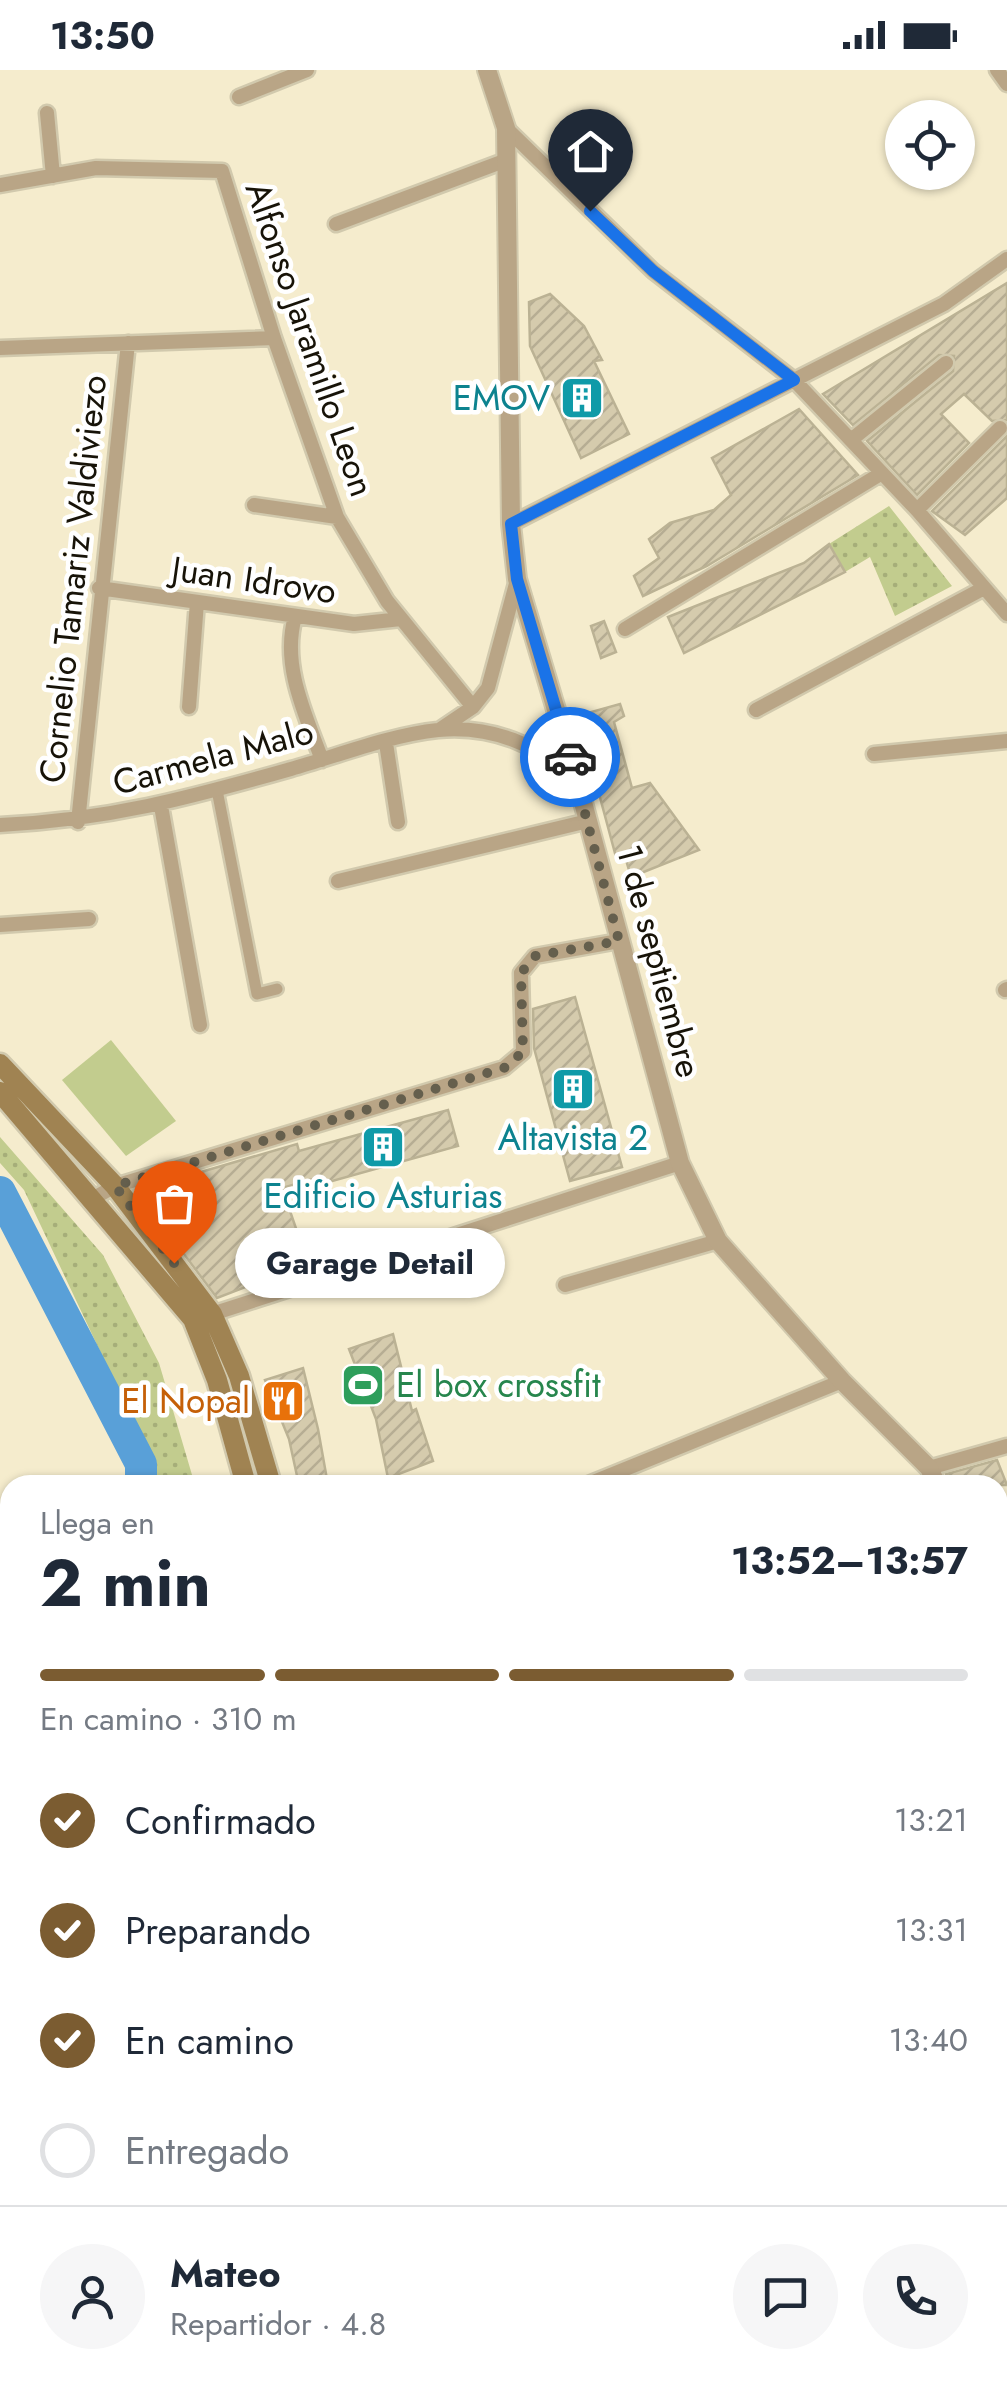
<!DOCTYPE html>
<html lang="es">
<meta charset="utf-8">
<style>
:root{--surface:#fff;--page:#f6f6f7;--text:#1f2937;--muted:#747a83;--line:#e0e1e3;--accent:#7b5c31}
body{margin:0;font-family:Jost,sans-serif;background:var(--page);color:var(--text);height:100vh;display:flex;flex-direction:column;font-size:38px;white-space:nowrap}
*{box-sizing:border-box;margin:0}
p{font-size:32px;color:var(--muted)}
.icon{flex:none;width:55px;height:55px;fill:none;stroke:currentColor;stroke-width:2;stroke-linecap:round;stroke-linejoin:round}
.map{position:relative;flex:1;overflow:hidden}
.sheet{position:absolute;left:0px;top:1405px;width:1008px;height:930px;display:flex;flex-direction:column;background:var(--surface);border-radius:30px 30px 0 0;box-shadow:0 2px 8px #0004}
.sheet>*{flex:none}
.tools{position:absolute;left:885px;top:30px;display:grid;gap:20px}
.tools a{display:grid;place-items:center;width:90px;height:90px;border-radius:50%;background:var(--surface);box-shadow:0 2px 8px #0004;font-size:50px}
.pin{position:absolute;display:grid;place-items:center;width:85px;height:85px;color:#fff;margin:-102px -42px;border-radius:50% 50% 50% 0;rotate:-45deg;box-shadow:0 0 10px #0007}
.pin .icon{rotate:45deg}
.courier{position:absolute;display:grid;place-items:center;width:100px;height:100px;margin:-50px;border:8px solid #1a73e8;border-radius:50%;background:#fff;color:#222;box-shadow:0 2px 12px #0007}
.bubble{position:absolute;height:70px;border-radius:35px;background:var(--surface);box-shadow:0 2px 8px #0004;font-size:32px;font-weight:700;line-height:70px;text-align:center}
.head em{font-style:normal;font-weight:700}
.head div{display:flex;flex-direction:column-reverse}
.head{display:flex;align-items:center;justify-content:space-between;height:170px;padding:0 40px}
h1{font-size:65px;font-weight:700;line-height:75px}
.bar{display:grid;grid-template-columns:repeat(4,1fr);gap:15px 10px;align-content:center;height:120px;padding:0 40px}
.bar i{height:12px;border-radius:8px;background:var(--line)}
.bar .current{background:var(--accent)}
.bar p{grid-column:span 4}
.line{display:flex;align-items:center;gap:25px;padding:0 40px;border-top:2px solid var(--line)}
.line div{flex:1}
.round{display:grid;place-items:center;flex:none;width:105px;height:105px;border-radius:52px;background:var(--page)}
ol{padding:0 40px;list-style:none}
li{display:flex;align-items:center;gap:30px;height:110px}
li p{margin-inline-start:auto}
li .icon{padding:10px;border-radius:50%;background:var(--accent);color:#fff;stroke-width:4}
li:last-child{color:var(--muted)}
li i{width:55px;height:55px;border:5px solid var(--line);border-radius:50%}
.status{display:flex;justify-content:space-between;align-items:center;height:70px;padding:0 50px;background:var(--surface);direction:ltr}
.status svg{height:28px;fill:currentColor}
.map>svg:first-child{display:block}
.green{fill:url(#green-dots)}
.pitch{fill:#c2cc8e}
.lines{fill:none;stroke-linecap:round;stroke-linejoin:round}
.river{stroke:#59a0d8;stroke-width:32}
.building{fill:url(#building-hatch);stroke:#bbb294;stroke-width:2.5}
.pedestrian-casing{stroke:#d1c9ad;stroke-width:16}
.minor-casing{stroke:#d1c9ad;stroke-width:19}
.tertiary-casing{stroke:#d1c9ad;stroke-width:22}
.secondary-casing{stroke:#d1c9ad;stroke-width:25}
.pedestrian{stroke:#b9a586;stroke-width:11}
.minor{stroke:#b9a586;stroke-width:14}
.tertiary{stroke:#b9a586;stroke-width:18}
.secondary{stroke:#a08352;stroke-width:20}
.done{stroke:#655f4d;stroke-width:10;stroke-dasharray:0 18}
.route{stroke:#1a73e8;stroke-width:12}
.labels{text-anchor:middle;stroke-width:9;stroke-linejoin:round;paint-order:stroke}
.street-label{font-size:35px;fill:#171308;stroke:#fff}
.culture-label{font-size:35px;fill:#0d838f;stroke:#fff}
.leisure-label{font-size:35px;fill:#27864d;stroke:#fff;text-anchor:start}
.food-label{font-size:35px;fill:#c56008;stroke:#fff;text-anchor:end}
</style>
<div class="status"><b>13:50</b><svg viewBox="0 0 49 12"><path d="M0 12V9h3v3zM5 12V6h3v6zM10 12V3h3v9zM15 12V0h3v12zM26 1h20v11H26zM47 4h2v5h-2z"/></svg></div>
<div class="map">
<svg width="1007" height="2335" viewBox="0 0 1007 2335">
<defs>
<pattern id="green-dots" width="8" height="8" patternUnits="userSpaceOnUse" patternTransform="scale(2.5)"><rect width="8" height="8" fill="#c2cc8e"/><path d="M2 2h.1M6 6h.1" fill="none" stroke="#a6ae79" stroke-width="1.8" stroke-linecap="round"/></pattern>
<pattern id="building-hatch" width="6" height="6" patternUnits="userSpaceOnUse" patternTransform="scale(2.5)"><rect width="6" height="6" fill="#d5cbad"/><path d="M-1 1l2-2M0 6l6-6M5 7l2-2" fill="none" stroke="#b6ad93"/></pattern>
</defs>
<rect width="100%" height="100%" fill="#f5eccd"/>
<!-- green -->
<path class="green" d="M 889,436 L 952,516 L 895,546 L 870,487 L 845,502 L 829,474 Z
M 0,1067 L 103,1185 L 159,1293 L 195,1415 L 140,1415 L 107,1296 L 24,1120 L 0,1093 Z"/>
<!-- pitch -->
<path class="pitch" d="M 111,970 L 176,1051 L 126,1086 L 62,1010 Z"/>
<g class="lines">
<!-- river -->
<path class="river" d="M 0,1122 L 141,1394 L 141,1415
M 272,2325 L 277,2335"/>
</g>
<!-- building -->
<path class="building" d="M 1007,213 L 1007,350 L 992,351 L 964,324 L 941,344 L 969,373 L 917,425 L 867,371 L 953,301 L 954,286 L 939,285 L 853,355 L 823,324 Z
M 550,224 L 584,256 L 602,290 L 594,291 L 629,364 L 581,388 L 530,276 L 529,232 Z
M 799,339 L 858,405 L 707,496 L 643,526 L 634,506 L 659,488 L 649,469 L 670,453 L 714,440 L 731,425 L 712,388 Z
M 1007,366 L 1007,428 L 965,465 L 932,441 Z
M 829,474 L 845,502 L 684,583 L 668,547 L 804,493 Z
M 604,551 L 616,582 L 601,588 L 591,556 Z
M 620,634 L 624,646 L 614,652 L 632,718 L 650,713 L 699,780 L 631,807 L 624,783 L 616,787 L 583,664 L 597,662 L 591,642 Z
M 575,927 L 622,1097 L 570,1111 L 534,978 L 533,939 Z
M 448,1040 L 458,1076 L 318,1115 L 316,1108 L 282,1118 L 308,1193 L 217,1228 L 171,1167 L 156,1115 L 297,1074 L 299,1081 Z
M 393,1264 L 412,1341 L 416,1339 L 433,1391 L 388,1408 L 376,1349 L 349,1279 Z
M 303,1298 L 318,1359 L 328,1415 L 299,1415 L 289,1369 L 265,1310 Z
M 997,1390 L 1007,1415 L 950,1415 L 946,1404 Z"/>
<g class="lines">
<!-- pedestrian casing -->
<g class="pedestrian-casing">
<path id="pedestrian" d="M 217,720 L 257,924 L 277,919"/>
</g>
<!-- minor casing -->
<g class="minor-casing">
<path id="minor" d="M 997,0 L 1007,14
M 239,27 L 307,0
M 47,43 L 53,106
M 506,58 L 653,201 L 794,310 L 917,440 L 1007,544
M 0,115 L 96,98 L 222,101 L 274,268 L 337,447 L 387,531 L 473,637
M 336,154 L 504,91
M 0,278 L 274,268
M 851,370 L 946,293
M 254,435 L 337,447
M 917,440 L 1000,358
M 511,454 L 944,234 L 1007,189
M 99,518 L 354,554 L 401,549
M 295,547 C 281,595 306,646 322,690
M 625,559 L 882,403
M 189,637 L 197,532
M 756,640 L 984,518
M 439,660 L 473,637 L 488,618 L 517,510
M 386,673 L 398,752
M 874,684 L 1007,671
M 161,736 L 200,955
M 78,752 L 128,273
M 0,755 C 107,750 189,728 291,699 C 337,686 390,665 438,660 C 493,655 537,675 577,709
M 338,811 L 588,751
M 0,855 L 89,849
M 1005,920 L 1007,919
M 94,1128 L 115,1116 L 504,998 L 523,982 L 521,903 L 535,886 L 619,871
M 565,1215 L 718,1171
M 212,1244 L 680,1093
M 929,1398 L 1007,1376
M 586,1415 L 842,1311
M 998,1823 L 1007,1820
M 0,2044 L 10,2043
M 998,2306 L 1007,2301
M 998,2322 L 1006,2335
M 577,2325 L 579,2335
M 744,2325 L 744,2335
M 863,2325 L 865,2335
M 963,2335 L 973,2325"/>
</g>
<!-- tertiary casing -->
<g class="tertiary-casing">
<path id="tertiary" d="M 487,0 L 506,58 L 511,454 L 517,509 L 577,710 L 680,1093 L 718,1171 L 842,1311 L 929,1398 L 937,1415
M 998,1560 L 1007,1587"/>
</g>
<!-- secondary casing -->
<g class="secondary-casing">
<path id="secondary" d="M 0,994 L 115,1116 L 212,1244 L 239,1306 L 271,1415
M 0,1022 L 193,1249 L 217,1310 L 246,1415
M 375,2325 L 380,2335
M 403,2325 L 408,2335"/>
</g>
<!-- pedestrian -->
<use href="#pedestrian" class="pedestrian"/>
<!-- minor -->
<use href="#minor" class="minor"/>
<!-- tertiary -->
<use href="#tertiary" class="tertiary"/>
<!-- secondary -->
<use href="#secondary" class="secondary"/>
</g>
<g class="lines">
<!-- done -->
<path class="done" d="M 174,1193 L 115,1116 L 504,998 L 523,982 L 521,903 L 535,886 L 619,871 L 570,687"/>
<!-- route -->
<path class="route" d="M 570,687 L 517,509 L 511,454 L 794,310 L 653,201 L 590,141"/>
</g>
<!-- icons -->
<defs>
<g id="building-square" transform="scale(2.25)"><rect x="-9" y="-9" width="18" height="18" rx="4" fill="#0f9aa8" stroke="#fff"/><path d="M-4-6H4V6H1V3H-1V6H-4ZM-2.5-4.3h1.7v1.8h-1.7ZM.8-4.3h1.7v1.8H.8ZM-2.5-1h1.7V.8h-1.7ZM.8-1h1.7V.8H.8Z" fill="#fff"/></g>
<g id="stadium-square" transform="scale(2.25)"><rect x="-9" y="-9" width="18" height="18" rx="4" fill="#2e9e5b" stroke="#fff"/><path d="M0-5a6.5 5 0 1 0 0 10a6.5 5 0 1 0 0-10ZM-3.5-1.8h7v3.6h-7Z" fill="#fff"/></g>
<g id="restaurant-square" transform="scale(2.25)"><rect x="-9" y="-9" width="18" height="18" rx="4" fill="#e8710a" stroke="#fff"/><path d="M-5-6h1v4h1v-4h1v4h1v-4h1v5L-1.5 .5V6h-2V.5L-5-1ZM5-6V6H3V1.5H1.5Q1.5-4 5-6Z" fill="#fff"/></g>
</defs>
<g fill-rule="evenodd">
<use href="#building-square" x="582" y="328"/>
<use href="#building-square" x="573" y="1019"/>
<use href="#building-square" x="383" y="1077"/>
<use href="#stadium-square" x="363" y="1315"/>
<use href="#restaurant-square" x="283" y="1331"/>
</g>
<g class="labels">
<!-- street labels -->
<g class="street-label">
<text transform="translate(310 269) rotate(71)" y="12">Alfonso Jaramillo Leon</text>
<text transform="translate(73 509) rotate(-84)" y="12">Cornelio Tamariz Valdiviezo</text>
<text transform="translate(254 510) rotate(8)" y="12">Juan Idrovo</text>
<text transform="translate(213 687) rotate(-15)" y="12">Carmela Malo</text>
<text transform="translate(659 891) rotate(75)" y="12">1 de septiembre</text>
</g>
<!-- culture labels -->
<g class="culture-label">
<text x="550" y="340" text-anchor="end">EMOV</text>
<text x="573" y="1080">Altavista 2</text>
<text x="383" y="1138">Edificio Asturias</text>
</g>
<!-- leisure labels -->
<g class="leisure-label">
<text x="396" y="1327">El box crossfit</text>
</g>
<!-- food labels -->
<g class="food-label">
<text x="250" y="1343">El Nopal</text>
</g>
</g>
</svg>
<div class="tools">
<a><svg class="icon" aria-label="locate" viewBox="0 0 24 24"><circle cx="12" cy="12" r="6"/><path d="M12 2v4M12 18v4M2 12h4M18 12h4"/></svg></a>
</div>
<div class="pin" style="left:174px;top:1193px;background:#ea580c"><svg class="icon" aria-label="bag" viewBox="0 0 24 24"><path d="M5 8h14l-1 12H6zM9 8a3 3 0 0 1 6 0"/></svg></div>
<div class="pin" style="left:590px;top:141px;background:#1f2937"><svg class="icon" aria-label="home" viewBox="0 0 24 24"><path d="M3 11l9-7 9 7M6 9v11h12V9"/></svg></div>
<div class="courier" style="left:570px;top:687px"><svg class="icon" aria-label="car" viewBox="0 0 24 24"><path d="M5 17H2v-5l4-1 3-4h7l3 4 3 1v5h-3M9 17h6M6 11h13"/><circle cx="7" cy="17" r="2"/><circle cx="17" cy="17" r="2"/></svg></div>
<div class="bubble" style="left:235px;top:1158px;width:270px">Garage Detail</div>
<section class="sheet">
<div class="head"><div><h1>2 min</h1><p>Llega en</p></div><em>13:52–13:57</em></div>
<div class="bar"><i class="current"></i><i class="current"></i><i class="current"></i><i></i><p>En camino · 310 m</p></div>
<ol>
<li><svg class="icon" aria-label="check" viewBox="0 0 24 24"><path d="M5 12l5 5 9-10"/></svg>Confirmado<p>13:21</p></li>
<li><svg class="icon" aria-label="check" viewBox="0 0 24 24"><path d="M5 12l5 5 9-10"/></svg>Preparando<p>13:31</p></li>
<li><svg class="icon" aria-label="check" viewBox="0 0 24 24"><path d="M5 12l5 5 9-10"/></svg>En camino<p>13:40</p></li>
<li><i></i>Entregado</li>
</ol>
<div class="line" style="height:180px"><a class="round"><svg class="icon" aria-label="person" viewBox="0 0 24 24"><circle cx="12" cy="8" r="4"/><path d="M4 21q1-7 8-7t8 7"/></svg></a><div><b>Mateo</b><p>Repartidor · 4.8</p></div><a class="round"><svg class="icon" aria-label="chat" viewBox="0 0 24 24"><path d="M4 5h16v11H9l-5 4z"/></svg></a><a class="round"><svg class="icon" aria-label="phone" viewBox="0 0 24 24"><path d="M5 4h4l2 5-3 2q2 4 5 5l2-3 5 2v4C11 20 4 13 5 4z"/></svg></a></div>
</section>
</div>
